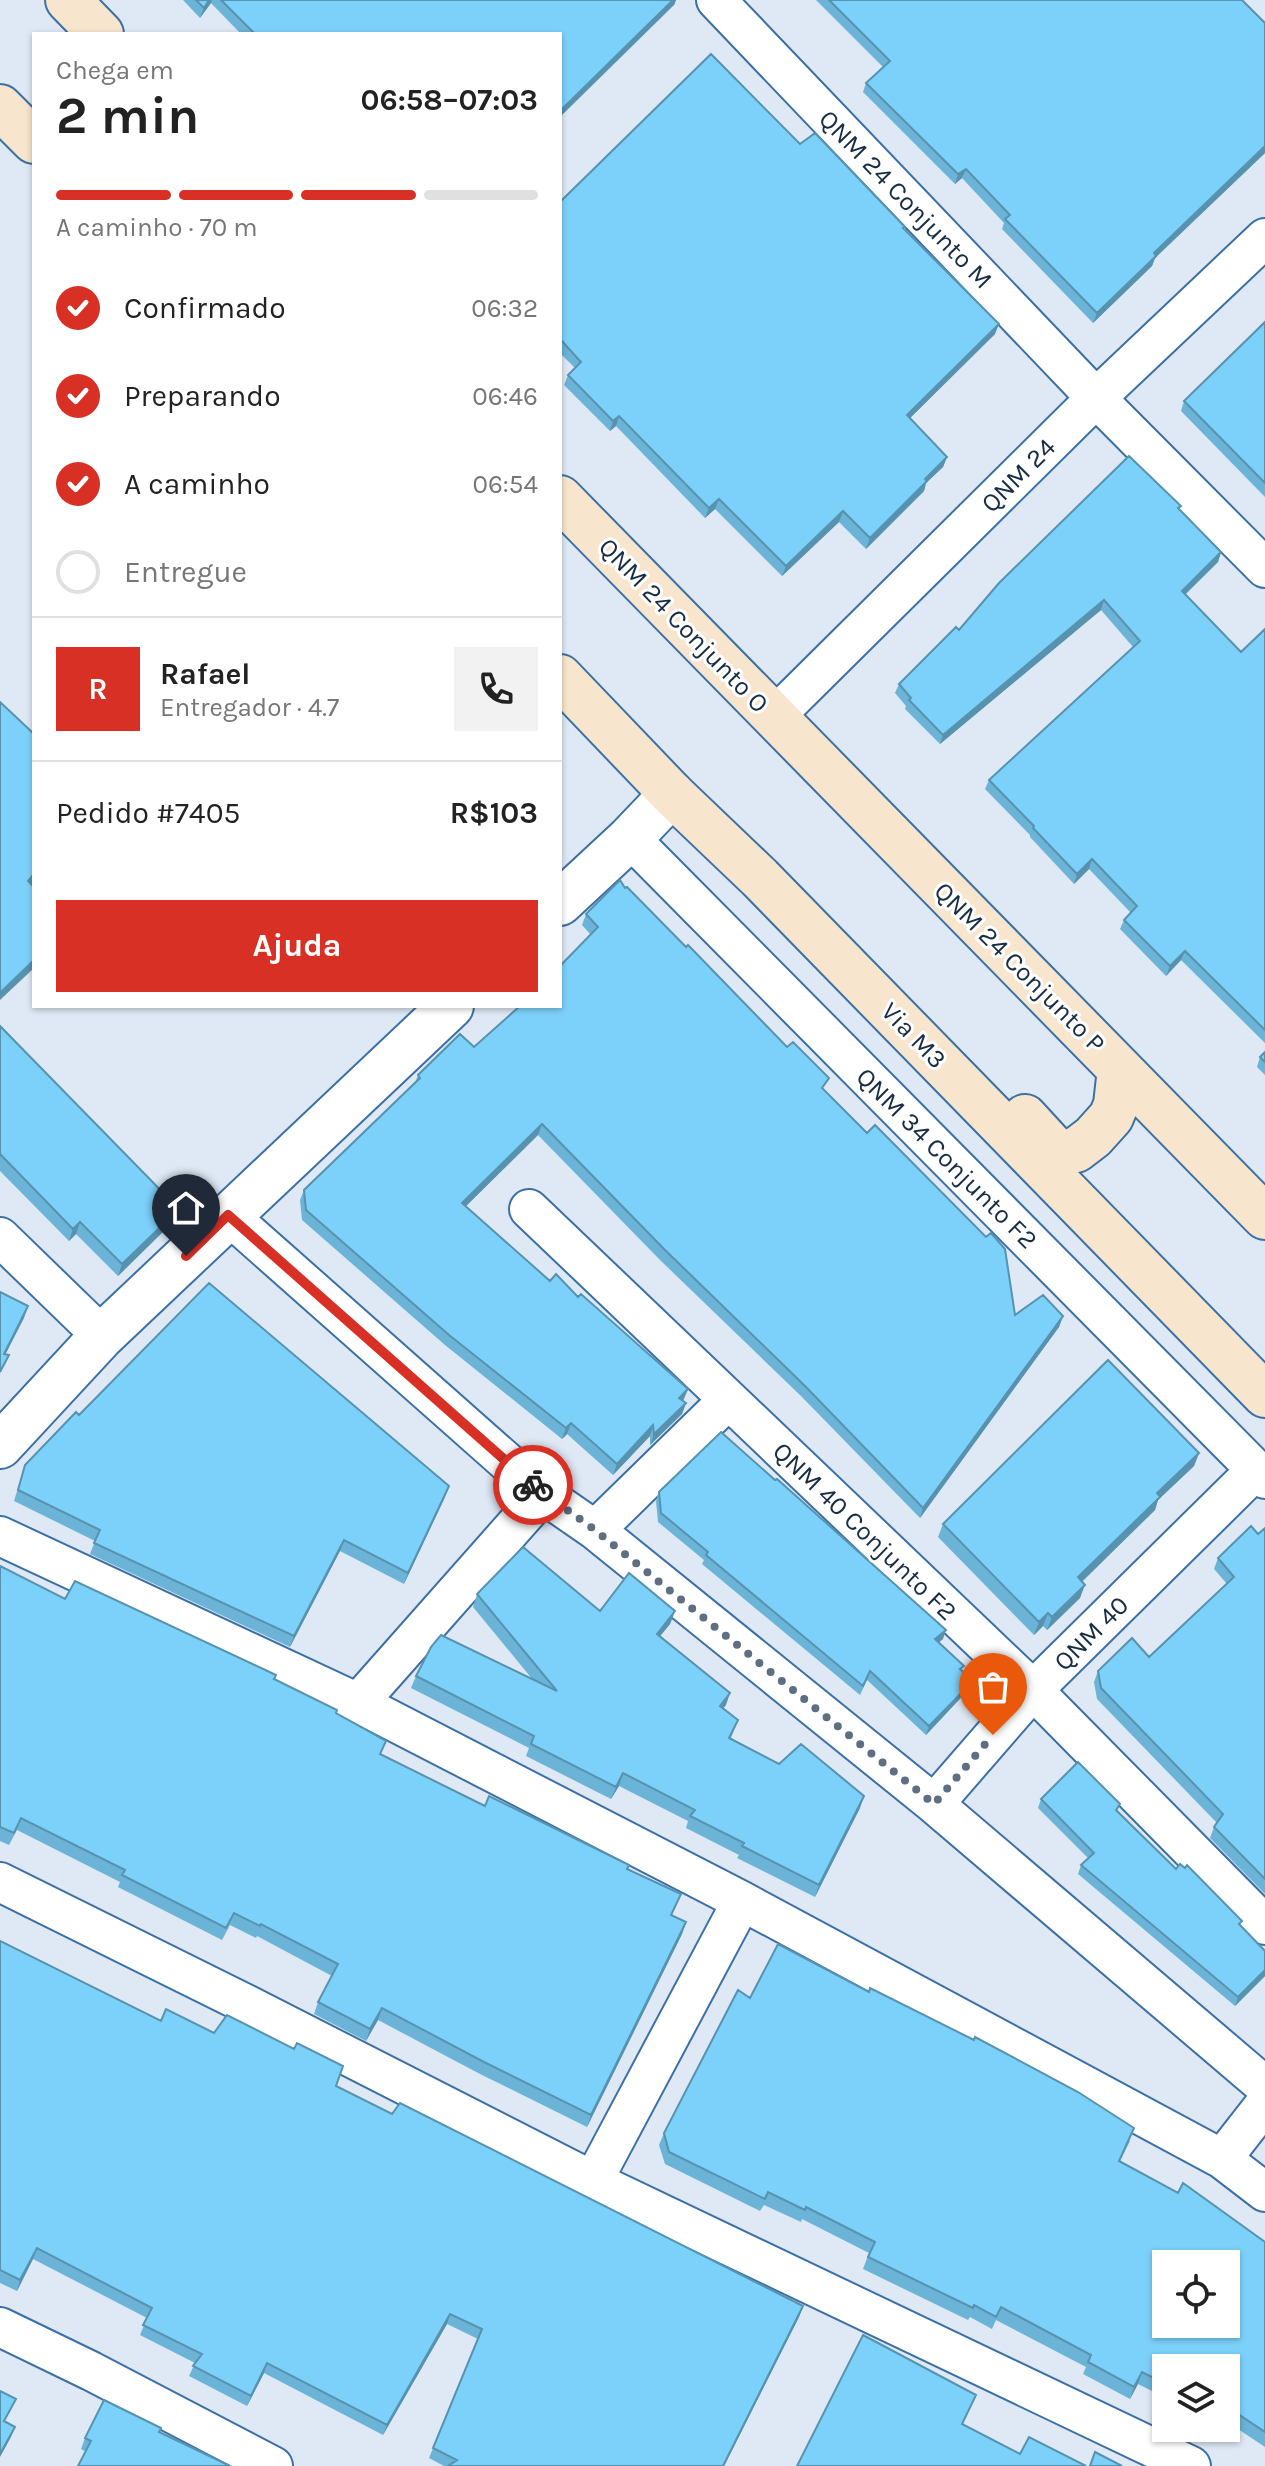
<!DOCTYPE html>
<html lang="pt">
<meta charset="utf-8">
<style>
:root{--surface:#fff;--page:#f2f2f2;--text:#222;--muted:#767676;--line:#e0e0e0;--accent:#d93025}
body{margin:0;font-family:Karla,sans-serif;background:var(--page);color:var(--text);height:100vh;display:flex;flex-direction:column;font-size:30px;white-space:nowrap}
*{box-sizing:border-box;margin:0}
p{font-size:26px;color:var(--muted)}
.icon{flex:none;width:44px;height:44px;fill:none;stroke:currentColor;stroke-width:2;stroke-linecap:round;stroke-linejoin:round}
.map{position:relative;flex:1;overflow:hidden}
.sheet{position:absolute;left:32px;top:32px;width:530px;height:976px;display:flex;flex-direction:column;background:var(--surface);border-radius:0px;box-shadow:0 2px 6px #0004}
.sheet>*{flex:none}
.tools{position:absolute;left:1152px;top:2250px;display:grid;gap:16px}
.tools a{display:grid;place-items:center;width:88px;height:88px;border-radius:0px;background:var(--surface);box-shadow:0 2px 6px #0004;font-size:40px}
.pin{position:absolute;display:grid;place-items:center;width:68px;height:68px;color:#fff;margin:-82px -34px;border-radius:50% 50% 50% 0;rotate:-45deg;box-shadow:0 0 8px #0007}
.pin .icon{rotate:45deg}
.courier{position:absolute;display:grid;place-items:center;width:80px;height:80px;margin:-40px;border:6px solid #d93025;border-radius:50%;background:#fff;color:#222;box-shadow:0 2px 10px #0007}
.summary em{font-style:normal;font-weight:700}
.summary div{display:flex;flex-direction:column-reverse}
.summary{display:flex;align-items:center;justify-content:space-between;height:136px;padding:0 24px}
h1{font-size:52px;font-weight:700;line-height:60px}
.bar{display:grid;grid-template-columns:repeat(4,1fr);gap:12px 8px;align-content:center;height:96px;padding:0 24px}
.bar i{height:10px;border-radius:6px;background:var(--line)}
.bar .active{background:var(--accent)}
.bar p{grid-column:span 4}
.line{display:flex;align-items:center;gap:20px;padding:0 24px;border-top:2px solid var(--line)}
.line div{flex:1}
.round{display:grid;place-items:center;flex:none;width:84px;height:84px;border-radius:0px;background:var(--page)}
ol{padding:0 24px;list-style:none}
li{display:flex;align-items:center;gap:24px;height:88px}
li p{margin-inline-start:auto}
li .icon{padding:8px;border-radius:50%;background:var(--accent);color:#fff;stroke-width:4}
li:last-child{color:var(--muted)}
li i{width:44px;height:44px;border:4px solid var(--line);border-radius:50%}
.primary-button{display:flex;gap:16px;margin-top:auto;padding:16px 24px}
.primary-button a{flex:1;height:92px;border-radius:0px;background:var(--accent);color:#fff;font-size:32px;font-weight:700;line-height:92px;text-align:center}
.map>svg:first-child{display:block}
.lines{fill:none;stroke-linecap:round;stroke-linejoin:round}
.minor-casing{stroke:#3b70a5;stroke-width:42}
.tertiary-casing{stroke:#3b70a5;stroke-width:48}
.secondary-casing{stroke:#3b70a5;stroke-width:48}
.minor{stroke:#fff;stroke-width:38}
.tertiary{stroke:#fff;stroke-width:44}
.secondary{stroke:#f8e5cd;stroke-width:44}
.wall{fill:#6bb4d7}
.shaded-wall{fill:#5792af}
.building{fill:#7cd1fa;stroke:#5792af;stroke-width:2;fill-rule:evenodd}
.done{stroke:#5d6f81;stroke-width:8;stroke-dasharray:0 14.4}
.route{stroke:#d93025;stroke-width:10}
.labels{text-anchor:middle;stroke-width:6;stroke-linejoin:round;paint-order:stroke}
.street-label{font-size:26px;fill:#172d43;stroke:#fff}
</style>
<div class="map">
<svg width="1265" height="2466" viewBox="0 0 1265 2466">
<rect width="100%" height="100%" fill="#dee9f5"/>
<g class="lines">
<!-- minor casing -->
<g class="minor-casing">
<path id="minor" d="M 716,0 L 1096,398 L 1265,568
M 774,717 L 1096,398 L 1265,238
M 630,838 L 1265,1479
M 529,1209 L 1033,1690 L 1265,1925
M 228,1215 L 543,1494 L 595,1530 L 934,1804 L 1265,2086
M 0,1237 L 102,1336
M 595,1530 L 728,1400
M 0,1536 L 358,1703 L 742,1901 L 1222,2159
M 358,1703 L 543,1494
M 934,1804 L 1033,1690 L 1256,1470
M 0,1882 L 244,2003 L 593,2181 L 1191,2466
M 1265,2104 L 1222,2159 L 1265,2192
M 593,2181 L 742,1901
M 0,2327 L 91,2371 L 273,2466"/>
</g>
<!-- tertiary casing -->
<g class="tertiary-casing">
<path id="tertiary" d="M 560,903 L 630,838 L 672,794
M 0,1446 L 102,1336 L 451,1006"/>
</g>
<!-- secondary casing -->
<g class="secondary-casing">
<path id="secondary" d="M 68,0 L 101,34
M 0,107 L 34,141
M 560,498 L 1265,1217
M 560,677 L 672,794 L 760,878 L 1265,1395
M 1025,1117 L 1058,1153 L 1076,1150 L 1093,1137 L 1111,1117 L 1116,1105 L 1120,1069"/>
</g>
<!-- minor -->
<use href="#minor" class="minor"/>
<!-- tertiary -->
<use href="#tertiary" class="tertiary"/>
<!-- secondary -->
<use href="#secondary" class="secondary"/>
</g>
<!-- wall -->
<path class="wall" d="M 183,0 L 676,0 L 674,5 L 560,34 L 241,34 L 211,3 L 200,18 Z
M 816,0 L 1242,0 L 1265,23 L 1265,153 L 1155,258 L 1152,266 L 1093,323 L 1002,229 L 1004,223 L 962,178 L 955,184 L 863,92 L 866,83 L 883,67 Z
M 800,144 L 904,228 L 995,334 L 910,418 L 947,457 L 943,467 L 926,483 L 924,491 L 866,549 L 839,522 L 782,576 L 715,509 L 705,518 L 616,426 L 610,431 L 564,385 L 568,375 L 575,368 L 560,353 L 560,202 Z
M 1265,322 L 1265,497 L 1181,411 L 1184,401 Z
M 1181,506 L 1179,510 L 1221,552 L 1218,562 L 1185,595 L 1241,652 L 1265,629 L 1265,1043 L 1181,960 L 1166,976 L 1120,929 L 1124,920 L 1131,913 L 1089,869 L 1074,884 L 1030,837 L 1030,835 L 985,789 L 989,780 L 1133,647 L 1101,610 L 940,744 L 905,709 L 906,706 L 895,693 L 899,684 L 959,630 Z
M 625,888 L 824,1090 L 1015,1315 L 1063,1316 L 1059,1327 L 920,1518 L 801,1396 L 660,1260 L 538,1135 L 466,1206 L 550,1281 L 578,1297 L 684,1399 L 683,1400 L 686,1403 L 682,1414 L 650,1445 L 650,1436 L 613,1475 L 567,1434 L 562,1439 L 445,1345 L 302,1220 L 300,1200 L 304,1190 L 415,1083 L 418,1075 L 474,1047 L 520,1006 L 591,935 L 582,925 L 586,914 Z
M 0,1026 L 174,1221 L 118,1276 L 76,1234 L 69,1241 L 0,1171 Z
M 1265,1052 L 1265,1075 L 1257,1067 L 1260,1057 Z
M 79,1415 L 445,1497 L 404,1584 L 340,1551 L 290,1647 L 90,1554 L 95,1541 L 14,1501 L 25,1465 Z
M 1199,1453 L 1194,1466 L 1158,1500 L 1155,1510 L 1082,1582 L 1080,1598 L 1047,1630 L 1043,1626 L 1034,1635 L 938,1537 L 943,1524 Z
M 659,1492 L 943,1639 L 939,1642 L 962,1671 L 973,1681 L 969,1689 L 926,1735 L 867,1680 L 860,1695 L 702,1564 L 704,1560 L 658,1522 L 656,1501 Z
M 1265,1528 L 1265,1894 L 1210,1838 L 1214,1827 L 1217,1823 L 1097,1699 L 1094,1682 L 1098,1671 L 1149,1657 L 1227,1584 L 1214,1569 L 1218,1558 L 1258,1534 Z
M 0,1566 L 65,1599 L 274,1680 L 336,1713 L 381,1755 L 485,1806 L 627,1869 L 681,1894 L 672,1915 L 686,1922 L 682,1934 L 587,2127 L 480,2074 L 378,2020 L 366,2041 L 314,2014 L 318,2002 L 332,1976 L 257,1936 L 256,1938 L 230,1925 L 222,1940 L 118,1887 L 120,1882 L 17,1830 L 9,1845 L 0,1841 Z
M 477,1594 L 600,1611 L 675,1611 L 670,1624 L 660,1636 L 730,1693 L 723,1708 L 738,1720 L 731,1738 L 860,1808 L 815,1897 L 737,1858 L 739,1855 L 686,1828 L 688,1821 L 619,1786 L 611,1799 L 526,1756 L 529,1748 L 411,1688 L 416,1676 L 533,1680 L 473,1607 Z
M 1041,1799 L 1120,1804 L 1117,1811 L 1176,1869 L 1240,1926 L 1265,1951 L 1265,1976 L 1235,2006 L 1078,1874 L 1081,1865 L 1088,1858 L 1038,1808 Z
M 0,1941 L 161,2021 L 214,2033 L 336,2086 L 392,2114 L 803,2306 L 799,2317 L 724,2466 L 444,2466 L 429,2458 L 478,2339 L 447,2324 L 383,2435 L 264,2373 L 247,2406 L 189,2376 L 195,2363 L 140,2335 L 147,2318 L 33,2259 L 17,2291 L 0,2283 Z
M 750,1998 L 1130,2141 L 1120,2161 L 1265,2242 L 1265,2447 L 1226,2421 L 1226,2368 L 1166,2368 L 1166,2398 L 1138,2384 L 1130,2399 L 1083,2374 L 1086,2367 L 996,2320 L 992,2329 L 970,2317 L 968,2320 L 863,2269 L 869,2253 L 802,2219 L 801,2222 L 764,2205 L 760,2211 L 665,2164 L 659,2145 L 664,2133 Z
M 159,2432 L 86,2452 L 81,2449 L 85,2438 Z"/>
<!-- shaded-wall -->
<path class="shaded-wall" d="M 209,0 L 212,0 L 211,3 L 200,18 L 204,8 Z
M 673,0 L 676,0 L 674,5 L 560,117 L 560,111 Z
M 1265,146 L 1265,153 L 1155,258 L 1152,266 L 1093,323 L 1097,313 L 1154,253 Z
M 966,169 L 962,178 L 955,184 L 958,174 Z
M 999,324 L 995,334 L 903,425 L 907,415 Z
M 619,416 L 616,426 L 610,431 L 613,421 Z
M 947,457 L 943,467 L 926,483 L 924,491 L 866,549 L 870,538 L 925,479 Z
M 719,499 L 715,509 L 705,518 L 709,508 Z
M 843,511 L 839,522 L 782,576 L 786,566 Z
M 1221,552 L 1218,562 L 1178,601 L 1182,591 Z
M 1104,600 L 1101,610 L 940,744 L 943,735 Z
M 1092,859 L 1089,869 L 1074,884 L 1077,874 Z
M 34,874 L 34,882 L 23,893 L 28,881 Z
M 1185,951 L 1181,960 L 1166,976 L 1170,966 Z
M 34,960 L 34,968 L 0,1000 L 0,993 Z
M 542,1124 L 538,1135 L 458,1214 L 462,1203 Z
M 179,1209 L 174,1221 L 118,1276 L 122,1264 Z
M 80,1222 L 76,1234 L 69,1241 L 73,1229 Z
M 28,1306 L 24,1318 L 0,1365 L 4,1354 Z
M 1063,1316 L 1059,1327 L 920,1518 L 923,1508 Z
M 688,1389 L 684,1399 L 675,1408 L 679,1398 Z
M 686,1403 L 682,1414 L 650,1445 L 654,1434 Z
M 571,1423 L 567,1434 L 562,1439 L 566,1428 Z
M 653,1425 L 650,1436 L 613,1475 L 617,1464 Z
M 1199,1453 L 1194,1466 L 1158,1500 L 1155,1510 L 1073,1590 L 1078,1577 L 1157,1493 Z
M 449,1486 L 445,1497 L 404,1584 L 408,1573 Z
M 344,1540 L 340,1551 L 290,1647 L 294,1636 Z
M 1085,1585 L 1080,1598 L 1047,1630 L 1052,1617 Z
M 675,1611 L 670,1624 L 652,1646 L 657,1634 Z
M 1048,1613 L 1043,1626 L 1034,1635 L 1039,1622 Z
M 946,1630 L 943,1639 L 932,1648 L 935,1639 Z
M 973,1681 L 969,1689 L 926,1735 L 929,1726 Z
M 730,1693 L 726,1705 L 716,1718 L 720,1706 Z
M 623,1773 L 619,1786 L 611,1799 L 616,1787 Z
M 864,1796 L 860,1808 L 815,1897 L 819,1885 Z
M 686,1922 L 682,1934 L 587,2127 L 591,2115 Z
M 1265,1970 L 1265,1976 L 1235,2006 L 1238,1997 Z
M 382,2008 L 378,2020 L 366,2041 L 370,2029 Z
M 37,2248 L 33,2259 L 17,2291 L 20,2280 Z
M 803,2306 L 799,2317 L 724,2466 L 723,2466 Z
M 450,2314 L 447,2324 L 383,2435 L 387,2425 Z
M 267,2363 L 264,2373 L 247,2406 L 251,2396 Z
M 1142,2372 L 1138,2384 L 1130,2399 L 1134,2387 Z
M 15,2427 L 11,2437 L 0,2457 L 0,2454 Z"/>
<!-- building -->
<path class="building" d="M 196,0 L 209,0 L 204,8 Z
M 221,0 L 673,0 L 560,111 L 560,34 L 255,34 Z
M 829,0 L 1242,0 L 1265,23 L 1265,146 L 1154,253 L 1156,256 L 1097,313 L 1005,219 L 1010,215 L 966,169 L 958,174 L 866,83 L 890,61 Z
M 711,54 L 800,144 L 815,133 L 905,227 L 903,228 L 999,324 L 907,415 L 947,457 L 925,479 L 927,481 L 870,538 L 843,511 L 786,566 L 719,499 L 709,508 L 619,416 L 613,421 L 568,375 L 581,362 L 560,339 L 560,202 Z
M 1265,322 L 1265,483 L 1184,401 Z
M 1129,456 L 1181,506 L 1178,508 L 1221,552 L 1182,591 L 1241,652 L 1265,629 L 1265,1030 L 1185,951 L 1170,966 L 1124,920 L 1137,906 L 1092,859 L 1077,874 L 1033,828 L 1034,826 L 989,780 L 1140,641 L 1104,600 L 943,735 L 909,700 L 911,698 L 899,684 L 956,627 L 959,630 L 999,583 Z
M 0,702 L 34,734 L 34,874 L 28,881 L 34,887 L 34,960 L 0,993 Z
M 620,880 L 625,888 L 627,887 L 686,947 L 688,945 L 787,1047 L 793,1042 L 829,1078 L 822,1088 L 867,1133 L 875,1125 L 986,1237 L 991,1233 L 1005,1249 L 1015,1315 L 1043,1295 L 1063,1316 L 923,1508 L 805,1386 L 664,1249 L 542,1124 L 462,1203 L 550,1281 L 556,1274 L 578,1297 L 581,1294 L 688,1389 L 679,1398 L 686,1403 L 654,1434 L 653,1425 L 617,1464 L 571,1423 L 566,1428 L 449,1335 L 306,1210 L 304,1190 L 420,1078 L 418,1075 L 460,1034 L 474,1047 L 520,1006 L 560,1006 L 560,966 L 598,927 L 586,914 Z
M 0,1026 L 179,1209 L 122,1264 L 80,1222 L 73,1229 L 0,1154 Z
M 1265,1052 L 1265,1062 L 1260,1057 Z
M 209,1283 L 449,1486 L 408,1573 L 344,1540 L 294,1636 L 94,1543 L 100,1530 L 18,1490 L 25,1465 L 76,1412 L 79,1415 Z
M 0,1292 L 28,1306 L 4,1354 L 9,1355 L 0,1372 Z
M 1108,1360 L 1199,1453 L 1157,1493 L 1160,1497 L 1078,1577 L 1085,1585 L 1052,1617 L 1048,1613 L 1039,1622 L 943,1524 Z
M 721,1432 L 775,1480 L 777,1479 L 946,1630 L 935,1639 L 964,1666 L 960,1669 L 973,1681 L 929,1726 L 870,1671 L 863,1686 L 706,1555 L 708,1552 L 661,1513 L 659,1492 Z
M 1251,1526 L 1258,1534 L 1265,1528 L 1265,1879 L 1214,1827 L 1223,1814 L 1101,1688 L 1098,1671 L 1132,1638 L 1149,1657 L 1234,1577 L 1218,1558 Z
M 523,1547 L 600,1611 L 629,1573 L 675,1611 L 657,1634 L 730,1693 L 720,1706 L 738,1720 L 729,1738 L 779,1764 L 801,1744 L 864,1796 L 819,1885 L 742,1846 L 744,1843 L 690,1816 L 695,1810 L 623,1773 L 616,1787 L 531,1744 L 534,1736 L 416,1676 L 431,1647 L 441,1635 L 557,1691 L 477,1594 Z
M 0,1566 L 65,1599 L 75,1581 L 276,1675 L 274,1679 L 337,1710 L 336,1713 L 386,1741 L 380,1754 L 485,1806 L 489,1796 L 629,1865 L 627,1869 L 681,1894 L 671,1915 L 686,1922 L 591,2115 L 484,2062 L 382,2008 L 370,2029 L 318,2002 L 338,1964 L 261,1924 L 260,1926 L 234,1913 L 226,1928 L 122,1875 L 125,1870 L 21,1818 L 14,1833 L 0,1827 Z
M 1078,1762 L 1120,1804 L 1116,1810 L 1176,1869 L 1180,1864 L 1185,1868 L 1187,1865 L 1242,1921 L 1239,1924 L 1265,1951 L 1265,1970 L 1238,1997 L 1081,1865 L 1094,1853 L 1041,1799 Z
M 0,1941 L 161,2021 L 166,2009 L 214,2033 L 227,2015 L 294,2049 L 297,2043 L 343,2066 L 336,2086 L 392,2114 L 400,2103 L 803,2306 L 723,2466 L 448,2466 L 457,2460 L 433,2448 L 482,2329 L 450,2314 L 387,2425 L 267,2363 L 251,2396 L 193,2366 L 202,2354 L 143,2325 L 152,2308 L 37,2248 L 20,2280 L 0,2270 Z
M 778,1944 L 869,1992 L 870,1988 L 974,2040 L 975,2037 L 1078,2092 L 1134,2128 L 1119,2161 L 1178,2193 L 1183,2183 L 1265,2242 L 1265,2432 L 1226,2406 L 1226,2368 L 1166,2368 L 1166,2384 L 1142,2372 L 1134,2387 L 1088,2362 L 1091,2355 L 1001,2307 L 996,2317 L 974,2305 L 973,2308 L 868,2257 L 875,2242 L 806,2207 L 805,2210 L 768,2192 L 765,2199 L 669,2152 L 664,2133 L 738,1990 L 750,1998 ZM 1166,2264 L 1226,2264 L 1226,2324 L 1166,2324 Z
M 863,2335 L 976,2395 L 962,2424 L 1020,2454 L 1029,2437 L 1086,2466 L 797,2466 Z
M 0,2391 L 16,2399 L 4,2421 L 15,2427 L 0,2454 Z
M 104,2400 L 161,2428 L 159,2432 L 230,2466 L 78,2466 L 91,2441 L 85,2438 Z
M 1095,2452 L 1122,2466 L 1090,2466 Z"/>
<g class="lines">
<!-- done -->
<path class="done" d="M 533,1485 L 595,1530 L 934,1804 L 993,1735"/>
<!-- route -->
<path class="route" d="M 186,1256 L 228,1215 L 533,1485"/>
</g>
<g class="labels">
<!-- street labels -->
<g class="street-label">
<text transform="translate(906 199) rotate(46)" y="9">QNM 24 Conjunto M</text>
<text transform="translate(1018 475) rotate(-45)" y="9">QNM 24</text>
<text transform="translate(684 625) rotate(46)" y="9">QNM 24 Conjunto O</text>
<text transform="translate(1020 967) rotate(45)" y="9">QNM 24 Conjunto P</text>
<text transform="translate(914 1035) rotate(46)" y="9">Via M3</text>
<text transform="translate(947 1158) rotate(45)" y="9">QNM 34 Conjunto F2</text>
<text transform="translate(865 1531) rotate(44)" y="9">QNM 40 Conjunto F2</text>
<text transform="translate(1091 1633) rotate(-45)" y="9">QNM 40</text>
</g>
</g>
</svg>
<div class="tools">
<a><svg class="icon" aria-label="locate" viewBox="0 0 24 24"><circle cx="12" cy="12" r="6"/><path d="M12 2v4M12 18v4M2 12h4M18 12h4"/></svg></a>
<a><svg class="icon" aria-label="layers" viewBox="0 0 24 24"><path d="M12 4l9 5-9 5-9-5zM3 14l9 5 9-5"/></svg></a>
</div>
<div class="pin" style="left:993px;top:1735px;background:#ea580c"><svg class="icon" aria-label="bag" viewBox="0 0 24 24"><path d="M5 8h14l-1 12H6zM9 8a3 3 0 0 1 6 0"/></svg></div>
<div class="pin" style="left:186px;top:1256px;background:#1f2937"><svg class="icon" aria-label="home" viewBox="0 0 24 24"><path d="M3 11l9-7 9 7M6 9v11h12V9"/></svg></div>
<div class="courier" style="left:533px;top:1485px"><svg class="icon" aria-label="bike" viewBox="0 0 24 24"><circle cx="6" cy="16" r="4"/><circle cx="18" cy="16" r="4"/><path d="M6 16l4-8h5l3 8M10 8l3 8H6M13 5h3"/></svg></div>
<section class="sheet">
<div class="summary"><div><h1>2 min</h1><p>Chega em</p></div><em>06:58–07:03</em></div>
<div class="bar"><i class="active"></i><i class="active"></i><i class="active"></i><i></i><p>A caminho · 70 m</p></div>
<ol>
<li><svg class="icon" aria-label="check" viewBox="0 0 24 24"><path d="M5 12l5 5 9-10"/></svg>Confirmado<p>06:32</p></li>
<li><svg class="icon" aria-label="check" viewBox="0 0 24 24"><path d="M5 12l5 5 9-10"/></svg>Preparando<p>06:46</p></li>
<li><svg class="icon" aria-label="check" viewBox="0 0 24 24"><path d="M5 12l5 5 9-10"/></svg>A caminho<p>06:54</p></li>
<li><i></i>Entregue</li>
</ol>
<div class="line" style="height:144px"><b class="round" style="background:var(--accent);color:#fff">R</b><div><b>Rafael</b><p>Entregador · 4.7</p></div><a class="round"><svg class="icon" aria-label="phone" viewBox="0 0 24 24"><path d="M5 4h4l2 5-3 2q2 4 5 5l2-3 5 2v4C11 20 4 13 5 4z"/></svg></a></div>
<div class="line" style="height:104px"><div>Pedido #7405</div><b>R$103</b></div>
<div class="primary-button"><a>Ajuda</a></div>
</section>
</div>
